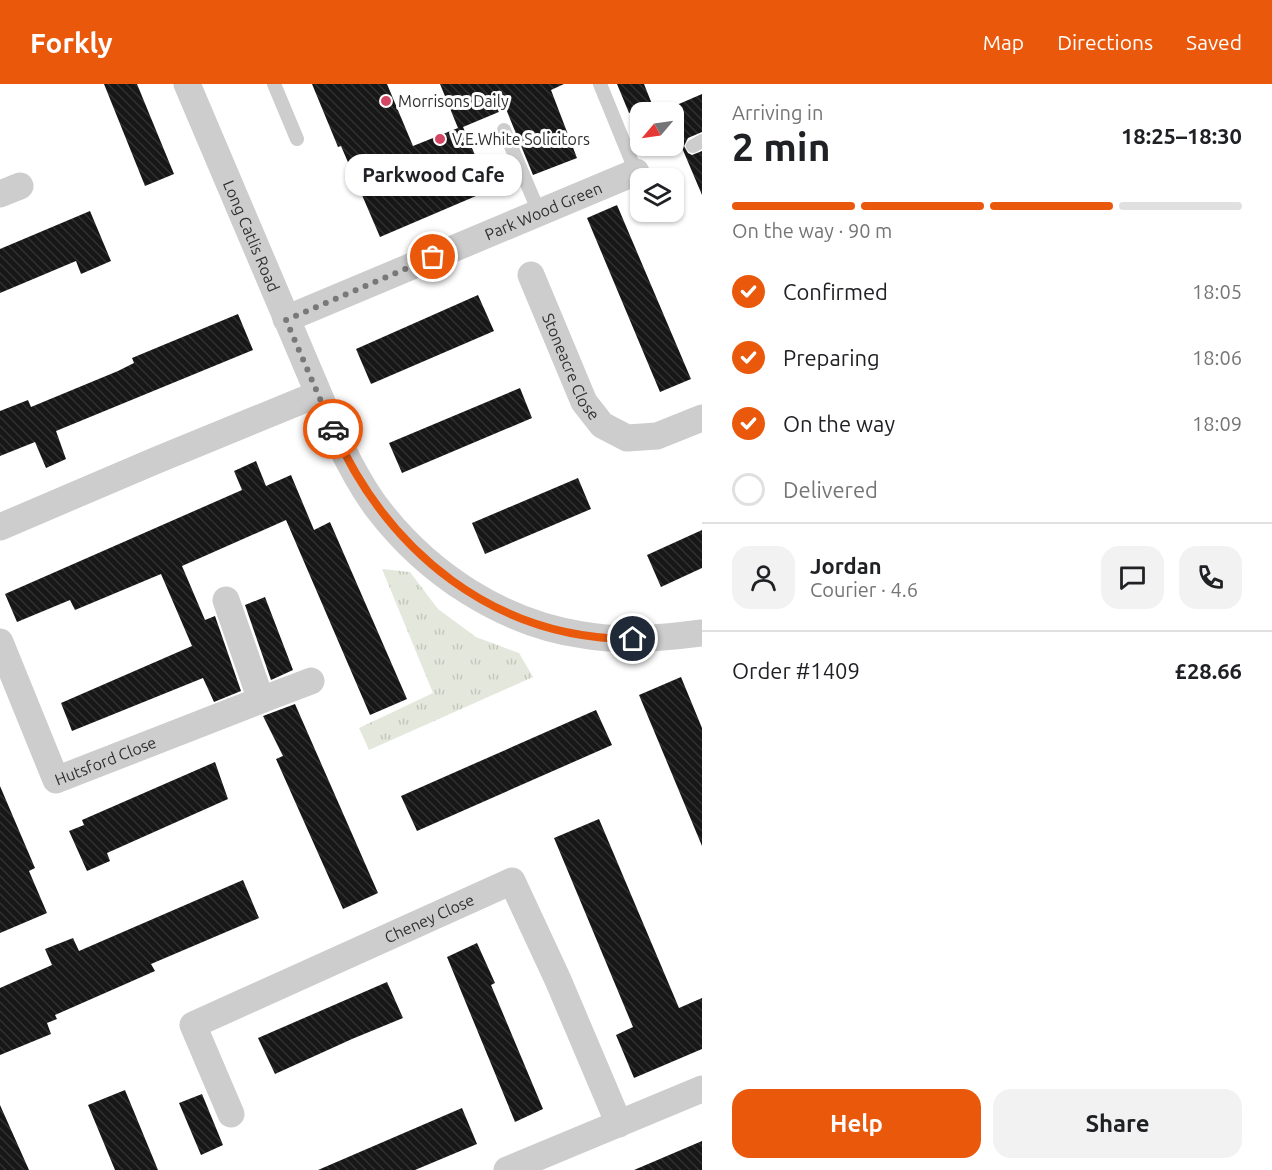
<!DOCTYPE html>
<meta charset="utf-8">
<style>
:root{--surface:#fff;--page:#f2f2f2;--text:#202124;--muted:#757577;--line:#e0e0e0;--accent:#ea580c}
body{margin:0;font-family:Ubuntu,sans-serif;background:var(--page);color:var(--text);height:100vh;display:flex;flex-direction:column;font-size:22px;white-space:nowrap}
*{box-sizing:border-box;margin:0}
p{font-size:20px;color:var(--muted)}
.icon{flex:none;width:33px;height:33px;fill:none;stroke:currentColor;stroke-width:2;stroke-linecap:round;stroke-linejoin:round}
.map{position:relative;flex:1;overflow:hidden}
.sheet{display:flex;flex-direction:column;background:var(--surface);width:570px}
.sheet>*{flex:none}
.needle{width:39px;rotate:241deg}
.controls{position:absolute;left:630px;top:18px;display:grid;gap:12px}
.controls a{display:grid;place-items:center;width:54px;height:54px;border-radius:12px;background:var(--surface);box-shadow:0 2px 4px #0004;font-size:30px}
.pin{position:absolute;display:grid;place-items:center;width:51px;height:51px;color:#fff;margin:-26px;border:3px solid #fff;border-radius:50%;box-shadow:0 2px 6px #0007}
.courier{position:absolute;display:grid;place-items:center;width:60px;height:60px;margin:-30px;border:4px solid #ea580c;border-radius:50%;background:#fff;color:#222;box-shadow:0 2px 8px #0007}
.bubble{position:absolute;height:42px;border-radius:18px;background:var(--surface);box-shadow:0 2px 4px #0004;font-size:20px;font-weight:700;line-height:42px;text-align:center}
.overview em{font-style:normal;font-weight:700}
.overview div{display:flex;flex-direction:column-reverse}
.overview{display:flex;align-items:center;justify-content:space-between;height:102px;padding:0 30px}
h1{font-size:39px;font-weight:700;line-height:45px}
.bar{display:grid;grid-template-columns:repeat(4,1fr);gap:9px 6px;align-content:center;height:72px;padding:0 30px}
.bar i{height:8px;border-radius:4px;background:var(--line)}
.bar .active{background:var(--accent)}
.bar p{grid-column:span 4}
.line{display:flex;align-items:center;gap:15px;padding:0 30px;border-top:2px solid var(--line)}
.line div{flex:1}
.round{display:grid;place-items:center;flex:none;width:63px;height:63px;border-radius:18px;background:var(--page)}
ol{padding:0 30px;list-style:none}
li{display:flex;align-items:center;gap:18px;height:66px}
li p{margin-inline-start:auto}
li .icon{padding:6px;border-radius:50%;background:var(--accent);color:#fff;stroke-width:4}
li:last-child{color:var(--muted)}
li i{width:33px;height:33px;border:3px solid var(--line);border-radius:50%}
.primary-button{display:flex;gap:12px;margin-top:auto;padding:12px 30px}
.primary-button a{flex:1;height:69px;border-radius:18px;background:var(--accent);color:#fff;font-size:24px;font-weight:700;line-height:69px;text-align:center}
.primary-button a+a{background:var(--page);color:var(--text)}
header{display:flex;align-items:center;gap:36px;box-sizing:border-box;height:84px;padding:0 30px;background:var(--accent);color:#fff}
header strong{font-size:28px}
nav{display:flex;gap:33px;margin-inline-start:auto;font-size:21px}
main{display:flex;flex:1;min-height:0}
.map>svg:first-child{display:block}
.grass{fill:url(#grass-tufts)}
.building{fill:url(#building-back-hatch)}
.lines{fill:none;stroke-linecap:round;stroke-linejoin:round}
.service{stroke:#cdcdcd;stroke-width:14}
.minor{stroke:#cdcdcd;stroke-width:27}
.done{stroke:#787878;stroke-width:6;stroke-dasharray:0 10.8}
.route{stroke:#ea580c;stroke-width:8}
.poi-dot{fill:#d34563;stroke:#fff;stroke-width:2}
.labels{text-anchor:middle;stroke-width:6;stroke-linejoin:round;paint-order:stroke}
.poi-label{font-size:16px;fill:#303030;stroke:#fff;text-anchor:start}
.street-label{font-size:16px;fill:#303030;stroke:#fff}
</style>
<header>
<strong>Forkly</strong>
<nav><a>Map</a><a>Directions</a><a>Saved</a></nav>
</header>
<main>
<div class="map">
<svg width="702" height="1086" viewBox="0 0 702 1086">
<defs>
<pattern id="grass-tufts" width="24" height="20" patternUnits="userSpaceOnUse" patternTransform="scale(1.5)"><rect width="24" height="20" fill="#e4e8dc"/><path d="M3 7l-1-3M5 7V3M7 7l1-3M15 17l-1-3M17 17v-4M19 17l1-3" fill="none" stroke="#c4c7bd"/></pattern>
<pattern id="building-back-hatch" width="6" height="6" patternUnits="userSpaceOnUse" patternTransform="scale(1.5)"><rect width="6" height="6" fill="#171717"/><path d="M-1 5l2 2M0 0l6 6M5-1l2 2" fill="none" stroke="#303030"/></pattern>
</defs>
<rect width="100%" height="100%" fill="#fff"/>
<!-- grass -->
<path class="grass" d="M 382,485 L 410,488 L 438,525 L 476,553 L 519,569 L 533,593 L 369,666 L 359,644 L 433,609 Z"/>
<!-- building -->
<path class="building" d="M 104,0 L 137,0 L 174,90 L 145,102 Z
M 312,0 L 387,0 L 413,62 L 458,44 L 440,0 L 564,0 L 551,6 L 577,74 L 533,91 L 506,25 L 463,43 L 490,106 L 380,153 L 341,62 L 338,63 Z
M 617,0 L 644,0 L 652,20 L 629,29 Z
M 702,10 L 702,48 L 688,54 L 684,62 L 688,69 L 692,71 L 702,67 L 702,111 L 674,45 L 674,28 L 666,28 L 665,26 Z
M 617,121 L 691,295 L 660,308 L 587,134 Z
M 90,127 L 111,177 L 81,190 L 76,177 L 0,209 L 0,165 Z
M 478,211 L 494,247 L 371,300 L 356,265 Z
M 238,230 L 253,266 L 56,347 L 66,375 L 46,384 L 35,358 L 0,372 L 0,327 L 28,316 L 31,323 L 118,287 L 134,279 L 132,274 Z
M 520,304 L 532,334 L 402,389 L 389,359 Z
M 256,377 L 266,402 L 291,391 L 314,446 L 330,438 L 407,615 L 370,631 L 286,436 L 182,482 L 205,536 L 215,532 L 241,607 L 214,618 L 203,594 L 72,647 L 61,619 L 192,562 L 161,490 L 75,526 L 70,516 L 17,538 L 5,510 L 242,406 L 234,387 Z
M 578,394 L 591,425 L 485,470 L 472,439 Z
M 702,446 L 702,484 L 661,503 L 647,471 Z
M 265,513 L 293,586 L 271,596 L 245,521 Z
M 681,593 L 702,644 L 702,762 L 639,611 Z
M 295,620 L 378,809 L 343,825 L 276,675 L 283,672 L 263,632 Z
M 596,626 L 612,661 L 417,747 L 401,712 Z
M 215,678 L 228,715 L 107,769 L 110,777 L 87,787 L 69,747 L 84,741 L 82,736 Z
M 0,702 L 35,784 L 29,787 L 47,829 L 0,849 Z
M 599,735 L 679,924 L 702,914 L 702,965 L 634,994 L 616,951 L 633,943 L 554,754 Z
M 243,796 L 259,834 L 151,880 L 155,887 L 55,931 L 57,935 L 47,939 L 51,950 L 0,971 L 0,904 L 52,881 L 45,865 L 73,854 L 79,867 Z
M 477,859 L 495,899 L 491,901 L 543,1025 L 515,1038 L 447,873 Z
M 387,898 L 403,934 L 352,955 L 275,990 L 258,954 Z
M 125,1006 L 158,1086 L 115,1086 L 88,1021 Z
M 202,1010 L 223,1061 L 201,1071 L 179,1019 Z
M 0,1021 L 29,1086 L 0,1086 Z
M 462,1024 L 477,1060 L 415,1086 L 318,1086 Z
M 702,1057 L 702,1086 L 634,1086 Z"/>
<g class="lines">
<!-- service -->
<path class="service" d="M 274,0 L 297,55
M 600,0 L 636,88
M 504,46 L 539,128
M 693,62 L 702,57"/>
<!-- minor -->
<g class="minor">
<path id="s1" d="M 187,0 L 339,358 C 350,381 362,404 378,425 C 428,490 502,539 583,551 C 623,558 663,554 702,549"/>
<path d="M 0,110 L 20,102"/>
<path id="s2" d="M 531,191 L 584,318 L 602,341 L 627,354 L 657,352 L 702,334"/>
<path id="s3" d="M 286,235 L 636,88"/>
<path d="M 0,443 L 157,376 L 318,310"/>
<path id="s4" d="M 0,558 L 56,696 L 261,616 L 226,516"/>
<path d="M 261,616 L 311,597"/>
<path id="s5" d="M 231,1030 L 193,941 L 512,797 L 558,896 L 619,1040"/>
<path d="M 507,1086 L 702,1005"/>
</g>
</g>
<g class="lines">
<!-- done -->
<path class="done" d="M 333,345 L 286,236 L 433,173"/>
<!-- route -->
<path class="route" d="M 333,345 C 388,468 494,555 633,555"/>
</g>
<!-- markers -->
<g class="poi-dot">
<circle cx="386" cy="17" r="6"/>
<circle cx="440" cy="55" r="6"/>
</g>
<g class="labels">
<!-- poi labels -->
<g class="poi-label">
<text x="398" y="23">Morrisons Daily</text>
<text x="452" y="61">V.E.White Solicitors</text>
</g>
<!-- street labels -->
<g class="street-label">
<text dy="6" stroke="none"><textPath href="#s3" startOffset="279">Park Wood Green</textPath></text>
<text dy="6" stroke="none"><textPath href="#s1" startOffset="165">Long Catlis Road</textPath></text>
<text dy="6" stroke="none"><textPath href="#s2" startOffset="100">Stoneacre Close</textPath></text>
<text dy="6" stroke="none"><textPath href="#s4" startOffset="202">Hutsford Close</textPath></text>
<text dy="6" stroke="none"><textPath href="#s5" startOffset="356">Cheney Close</textPath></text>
</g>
</g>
</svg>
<div class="controls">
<a><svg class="needle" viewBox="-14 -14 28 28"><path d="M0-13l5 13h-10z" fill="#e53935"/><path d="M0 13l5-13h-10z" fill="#757577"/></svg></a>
<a><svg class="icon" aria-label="layers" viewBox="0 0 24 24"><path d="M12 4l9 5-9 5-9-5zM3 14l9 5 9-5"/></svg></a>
</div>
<div class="pin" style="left:433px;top:173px;background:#ea580c"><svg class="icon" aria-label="bag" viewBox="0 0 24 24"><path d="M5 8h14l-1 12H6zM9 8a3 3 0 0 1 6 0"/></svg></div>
<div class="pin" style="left:633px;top:555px;background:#1f2937"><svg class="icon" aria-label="home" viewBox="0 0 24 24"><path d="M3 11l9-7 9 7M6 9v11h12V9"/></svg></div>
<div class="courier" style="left:333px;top:345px"><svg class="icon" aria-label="car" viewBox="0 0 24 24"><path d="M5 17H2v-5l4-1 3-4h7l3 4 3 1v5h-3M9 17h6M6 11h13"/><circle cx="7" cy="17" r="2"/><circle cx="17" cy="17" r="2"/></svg></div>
<div class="bubble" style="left:345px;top:70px;width:177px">Parkwood Cafe</div>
</div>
<section class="sheet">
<div class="overview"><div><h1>2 min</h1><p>Arriving in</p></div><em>18:25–18:30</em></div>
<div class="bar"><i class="active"></i><i class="active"></i><i class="active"></i><i></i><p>On the way · 90 m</p></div>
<ol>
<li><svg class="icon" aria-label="check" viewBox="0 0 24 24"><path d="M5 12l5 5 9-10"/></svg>Confirmed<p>18:05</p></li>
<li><svg class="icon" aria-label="check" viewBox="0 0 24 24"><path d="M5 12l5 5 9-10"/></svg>Preparing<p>18:06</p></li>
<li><svg class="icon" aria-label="check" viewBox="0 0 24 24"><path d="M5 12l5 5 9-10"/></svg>On the way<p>18:09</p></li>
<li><i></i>Delivered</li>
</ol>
<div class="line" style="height:108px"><a class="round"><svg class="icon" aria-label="person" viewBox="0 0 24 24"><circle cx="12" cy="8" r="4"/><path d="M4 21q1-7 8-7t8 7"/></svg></a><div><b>Jordan</b><p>Courier · 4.6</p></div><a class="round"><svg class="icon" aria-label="chat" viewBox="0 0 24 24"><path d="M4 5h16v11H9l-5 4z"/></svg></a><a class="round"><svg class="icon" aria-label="phone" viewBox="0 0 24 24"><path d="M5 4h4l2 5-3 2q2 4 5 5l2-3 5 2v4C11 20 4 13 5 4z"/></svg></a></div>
<div class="line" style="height:78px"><div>Order #1409</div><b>£28.66</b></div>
<div class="primary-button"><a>Help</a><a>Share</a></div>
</section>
</main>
